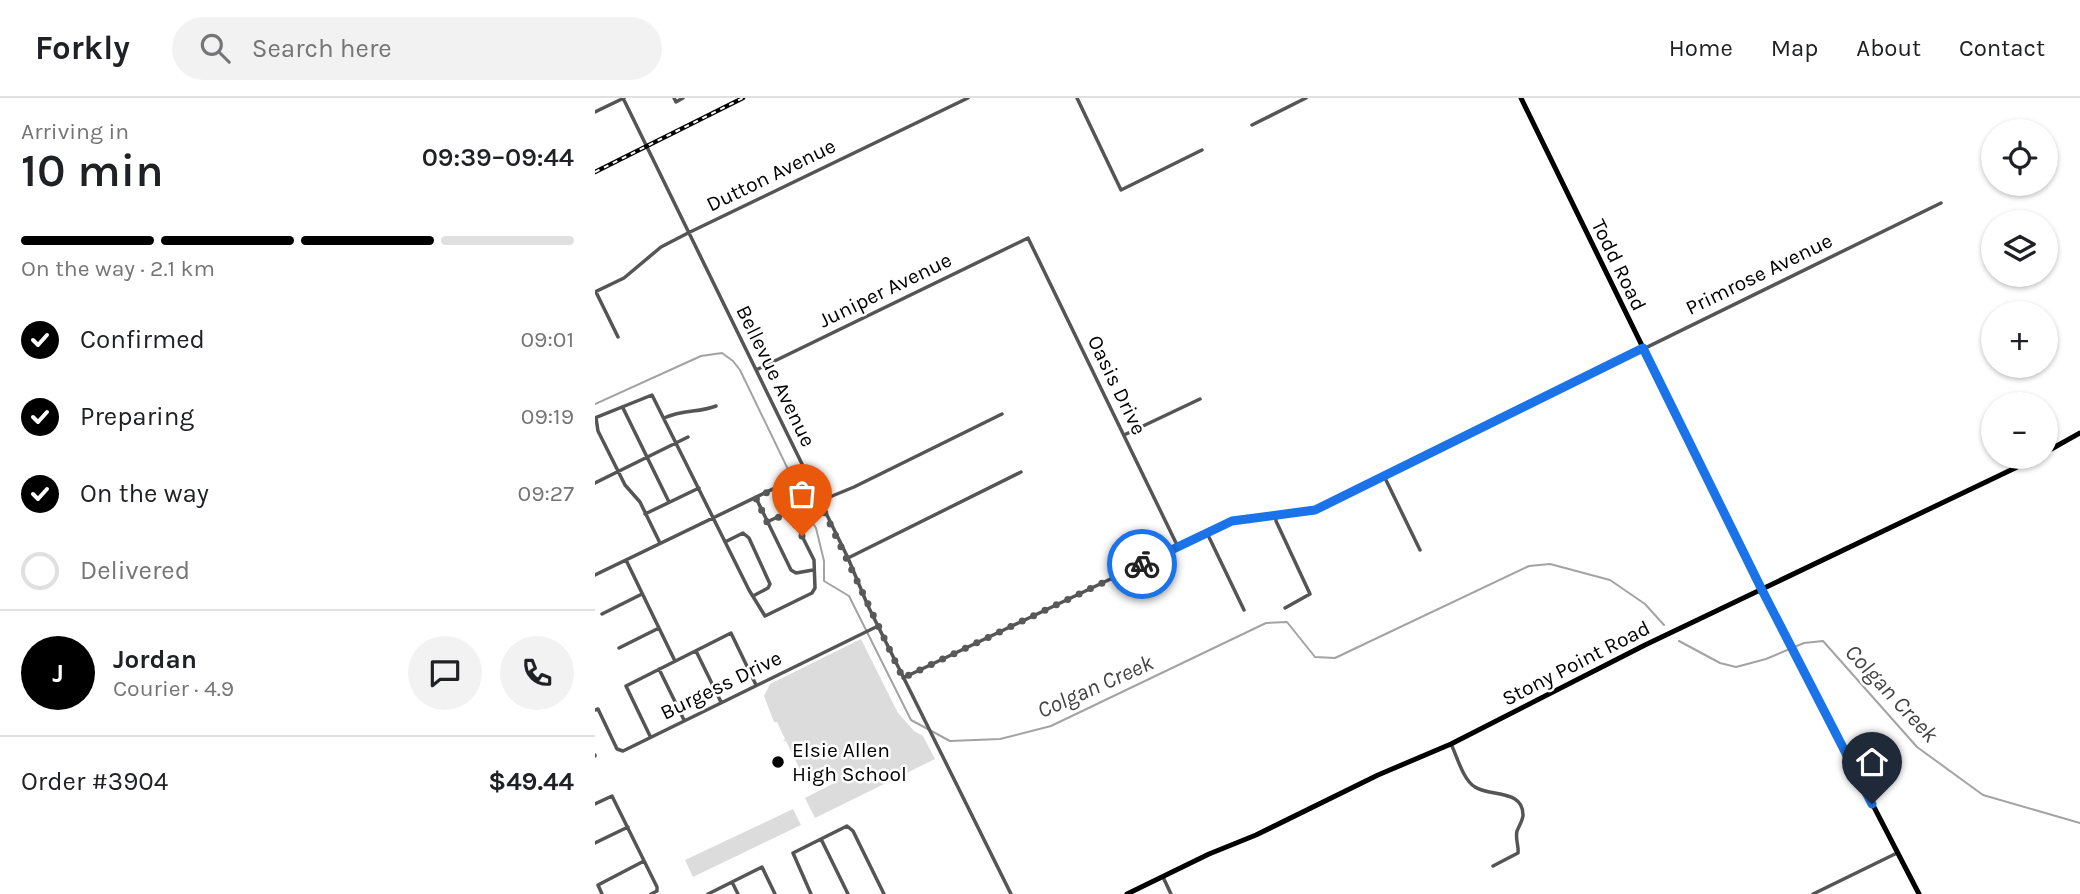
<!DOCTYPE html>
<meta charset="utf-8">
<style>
:root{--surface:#fff;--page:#f2f2f2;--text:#202124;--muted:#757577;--line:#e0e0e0;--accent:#000}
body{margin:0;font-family:Karla,sans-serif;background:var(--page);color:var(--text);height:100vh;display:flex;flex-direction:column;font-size:26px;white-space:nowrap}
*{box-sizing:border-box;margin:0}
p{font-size:23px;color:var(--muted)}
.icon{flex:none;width:38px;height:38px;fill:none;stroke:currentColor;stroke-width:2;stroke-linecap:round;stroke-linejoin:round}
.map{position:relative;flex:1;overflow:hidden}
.side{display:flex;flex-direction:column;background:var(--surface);width:595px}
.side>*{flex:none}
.fabs{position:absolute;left:1386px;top:21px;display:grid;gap:14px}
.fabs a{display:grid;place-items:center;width:77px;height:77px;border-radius:50%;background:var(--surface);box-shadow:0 2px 5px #0004;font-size:35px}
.pin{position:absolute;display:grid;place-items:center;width:60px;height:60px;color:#fff;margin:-72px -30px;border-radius:50% 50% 50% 0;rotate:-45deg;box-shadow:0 0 7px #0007}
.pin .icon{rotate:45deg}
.courier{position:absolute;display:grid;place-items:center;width:70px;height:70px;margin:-35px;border:5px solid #1a73e8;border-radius:50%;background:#fff;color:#222;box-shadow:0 2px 9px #0007}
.overview em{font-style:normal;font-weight:600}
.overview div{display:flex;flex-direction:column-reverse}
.overview{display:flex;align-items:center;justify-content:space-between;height:119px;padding:0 21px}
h1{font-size:46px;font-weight:600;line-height:52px}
.bar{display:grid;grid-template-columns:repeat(4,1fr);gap:10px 7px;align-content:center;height:84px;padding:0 21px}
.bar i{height:9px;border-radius:5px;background:var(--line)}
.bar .current{background:var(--accent)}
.bar p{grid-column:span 4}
.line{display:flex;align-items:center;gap:18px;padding:0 21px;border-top:2px solid var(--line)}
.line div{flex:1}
.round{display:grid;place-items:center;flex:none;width:74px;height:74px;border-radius:37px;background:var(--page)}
ol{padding:0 21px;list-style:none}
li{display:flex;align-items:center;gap:21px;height:77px}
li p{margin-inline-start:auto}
li .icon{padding:7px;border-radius:50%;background:var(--accent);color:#fff;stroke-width:4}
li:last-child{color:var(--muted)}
li i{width:38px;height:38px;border:4px solid var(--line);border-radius:50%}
header{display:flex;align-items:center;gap:42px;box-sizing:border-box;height:98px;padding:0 35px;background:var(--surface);border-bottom:2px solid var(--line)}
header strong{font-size:33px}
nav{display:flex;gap:38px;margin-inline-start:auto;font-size:24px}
.search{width:490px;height:63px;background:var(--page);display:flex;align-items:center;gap:18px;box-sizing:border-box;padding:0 24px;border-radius:38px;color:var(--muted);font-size:26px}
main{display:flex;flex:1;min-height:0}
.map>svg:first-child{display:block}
.green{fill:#dcdcdc}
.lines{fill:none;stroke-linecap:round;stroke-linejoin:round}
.stream{stroke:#a3a3a3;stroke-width:2}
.minor{stroke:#555;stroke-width:3.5}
.major{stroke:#000;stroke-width:5}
.rail-casing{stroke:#000;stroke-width:4.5}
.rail{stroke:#fff;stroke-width:2;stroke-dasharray:5;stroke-linecap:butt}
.done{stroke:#595959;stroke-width:7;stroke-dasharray:0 12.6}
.route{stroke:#1a73e8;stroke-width:9}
.poi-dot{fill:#000;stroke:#fff;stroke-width:2.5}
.labels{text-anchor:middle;stroke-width:5;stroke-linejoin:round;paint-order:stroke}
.street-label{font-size:21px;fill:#000;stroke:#fff}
.poi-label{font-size:21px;fill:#000;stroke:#fff;text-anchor:start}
.water-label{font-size:23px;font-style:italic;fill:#444;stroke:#fff}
</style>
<header>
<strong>Forkly</strong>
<div class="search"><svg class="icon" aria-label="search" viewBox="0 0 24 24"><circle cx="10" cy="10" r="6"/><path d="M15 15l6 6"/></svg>Search here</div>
<nav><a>Home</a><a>Map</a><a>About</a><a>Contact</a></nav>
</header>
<main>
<section class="side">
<div class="overview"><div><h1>10 min</h1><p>Arriving in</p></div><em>09:39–09:44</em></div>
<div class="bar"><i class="current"></i><i class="current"></i><i class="current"></i><i></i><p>On the way · 2.1 km</p></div>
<ol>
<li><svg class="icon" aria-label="check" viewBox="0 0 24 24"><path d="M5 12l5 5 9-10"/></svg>Confirmed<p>09:01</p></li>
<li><svg class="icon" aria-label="check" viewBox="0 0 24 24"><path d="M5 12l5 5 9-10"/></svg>Preparing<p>09:19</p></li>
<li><svg class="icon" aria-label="check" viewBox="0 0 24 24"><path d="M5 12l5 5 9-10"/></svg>On the way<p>09:27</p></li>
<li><i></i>Delivered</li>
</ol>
<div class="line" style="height:126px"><b class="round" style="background:var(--accent);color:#fff">J</b><div><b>Jordan</b><p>Courier · 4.9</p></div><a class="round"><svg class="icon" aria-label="chat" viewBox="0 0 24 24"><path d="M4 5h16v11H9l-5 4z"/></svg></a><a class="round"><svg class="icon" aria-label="phone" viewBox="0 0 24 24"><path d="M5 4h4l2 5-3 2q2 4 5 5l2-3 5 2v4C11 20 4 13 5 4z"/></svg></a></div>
<div class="line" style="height:91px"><div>Order #3904</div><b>$49.44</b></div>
</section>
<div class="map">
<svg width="1485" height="796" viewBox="0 0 1485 796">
<rect width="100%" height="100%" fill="#fff"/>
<!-- green -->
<path class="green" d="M 266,541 L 303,615 L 319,633 L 328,638 L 340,661 L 220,720 L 210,700 L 239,685 L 234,675 L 211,684 L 191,643 L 188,643 L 190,641 L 182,624 L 179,624 L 169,598 L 175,586 Z
M 198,711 L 206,727 L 98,779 L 90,762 Z"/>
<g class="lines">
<!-- stream -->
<path class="stream" d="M 0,306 L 106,258 L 127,255 L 138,263 L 145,272 L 202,390 L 207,409 L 221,430 L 229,463 L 229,483 L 254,498 L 316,622 L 355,643 L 405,641 L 456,628 L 671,525 L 692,524 L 720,559 L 740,560 L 934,468 L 955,466 L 1015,482 L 1050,506 L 1069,527
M 1084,543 L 1125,565 L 1141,569 L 1171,561 L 1209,545 L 1228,543 L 1322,649 L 1388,697 L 1485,725"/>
<!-- minor -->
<path class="minor" d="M 28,0 L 253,460 L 273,508 L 416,796
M 79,0 L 81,4 L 88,0
M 482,0 L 526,92 L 607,52
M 0,14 L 29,0
M 657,27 L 711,0
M 0,194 L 29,180 L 66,149 L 93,135 L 373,0
M 1,194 L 23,239
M 161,272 L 433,140 L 583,449
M 28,310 L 74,404
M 0,320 L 57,297 L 154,492 L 170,518 L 217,495 L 220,490 L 219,462 L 196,416 L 191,415 L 172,424
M 1,320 L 3,333 L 30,387 L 45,404 L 65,445
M 69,320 C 89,311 103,315 121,308
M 529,337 L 605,301
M 789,378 L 825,452
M 0,385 L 93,339
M 161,400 L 196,472 L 201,475 L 218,472
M 225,403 L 259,389 L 407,316
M 50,416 L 104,390
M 681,417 L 681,423 L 715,496 L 690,510
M 612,435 L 649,512
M 130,444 L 148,435 L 154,440 L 175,486 L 173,490 L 158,498
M 253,460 L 426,374
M 31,462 L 79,561
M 0,477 L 211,375
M 7,516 L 47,496
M 24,550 L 64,530
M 101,553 L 126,604
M 64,571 L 89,622
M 308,580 L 637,423 L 720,412 L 1346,105
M 0,612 L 3,611 L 22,651 L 28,653 L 283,528
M 55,638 L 31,588 L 136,535 L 161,587
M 856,646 C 862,658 868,682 880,689 C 895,699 929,691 928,718 C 927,724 924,728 922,733 C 920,741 924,748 923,755 L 898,768
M 0,657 L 0,658
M 0,706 L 17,698 L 62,789 L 62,793 L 56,796
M 226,741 L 253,796
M 0,745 L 33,729
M 568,779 L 576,796
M 137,784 L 143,796
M 7,796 L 3,787 L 49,763
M 113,796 L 167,769 L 180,796
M 216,796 L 198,755 L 252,728 L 258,733 L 289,796
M 1218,796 L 1302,755"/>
<!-- major -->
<path class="major" d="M 926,0 L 1163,485 L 1324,796
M 1451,354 L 1485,335
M 532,796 L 614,756 L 661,737 L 783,677 L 856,646 L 1050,547 L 1443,359"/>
<!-- rail casing -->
<g class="rail-casing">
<path id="rail" d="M 0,74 L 148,0"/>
</g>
<!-- rail -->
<use href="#rail" class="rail"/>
</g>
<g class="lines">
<!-- done -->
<path class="done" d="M 207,438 L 194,415 L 172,424 L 161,400 L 211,375 L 308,580 L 547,466"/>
<!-- route -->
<path class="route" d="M 547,466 L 637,423 L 720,412 L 1048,250 L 1167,492 L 1277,706"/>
</g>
<!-- markers -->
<circle class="poi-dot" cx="183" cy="664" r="7"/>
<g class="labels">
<!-- street labels -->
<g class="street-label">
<text transform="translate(176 77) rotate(-26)" y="7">Dutton Avenue</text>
<text transform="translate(1024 167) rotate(64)" y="7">Todd Road</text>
<text transform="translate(1164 176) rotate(-26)" y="7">Primrose Avenue</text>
<text transform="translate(290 192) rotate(-26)" y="7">Juniper Avenue</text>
<text transform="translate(181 278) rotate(64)" y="7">Bellevue Avenue</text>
<text transform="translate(522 287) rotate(64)" y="7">Oasis Drive</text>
<text transform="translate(981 565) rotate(-27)" y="7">Stony Point Road</text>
<text transform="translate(126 587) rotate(-26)" y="7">Burgess Drive</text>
</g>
<!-- poi labels -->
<g class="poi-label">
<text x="197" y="659">Elsie Allen<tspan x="197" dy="24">High School</tspan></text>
</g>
<!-- water labels -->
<g class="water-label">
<text transform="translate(500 588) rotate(-24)" y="8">Colgan Creek</text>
<text transform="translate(1297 595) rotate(47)" y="8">Colgan Creek</text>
</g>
</g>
</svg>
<div class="fabs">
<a><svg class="icon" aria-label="locate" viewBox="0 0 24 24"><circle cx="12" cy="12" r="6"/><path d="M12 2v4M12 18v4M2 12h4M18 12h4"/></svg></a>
<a><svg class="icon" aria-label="layers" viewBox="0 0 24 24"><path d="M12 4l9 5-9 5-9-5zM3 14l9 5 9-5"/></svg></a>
<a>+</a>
<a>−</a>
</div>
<div class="pin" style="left:207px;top:438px;background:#ea580c"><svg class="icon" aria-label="bag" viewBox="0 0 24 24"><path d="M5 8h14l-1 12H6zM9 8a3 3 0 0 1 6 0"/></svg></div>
<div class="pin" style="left:1277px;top:706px;background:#1f2937"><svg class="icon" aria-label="home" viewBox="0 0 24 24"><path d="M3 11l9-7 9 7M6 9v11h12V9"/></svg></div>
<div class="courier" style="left:547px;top:466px"><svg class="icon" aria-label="bike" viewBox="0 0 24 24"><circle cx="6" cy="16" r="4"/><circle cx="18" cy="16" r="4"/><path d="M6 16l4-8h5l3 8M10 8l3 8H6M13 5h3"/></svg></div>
</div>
</main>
